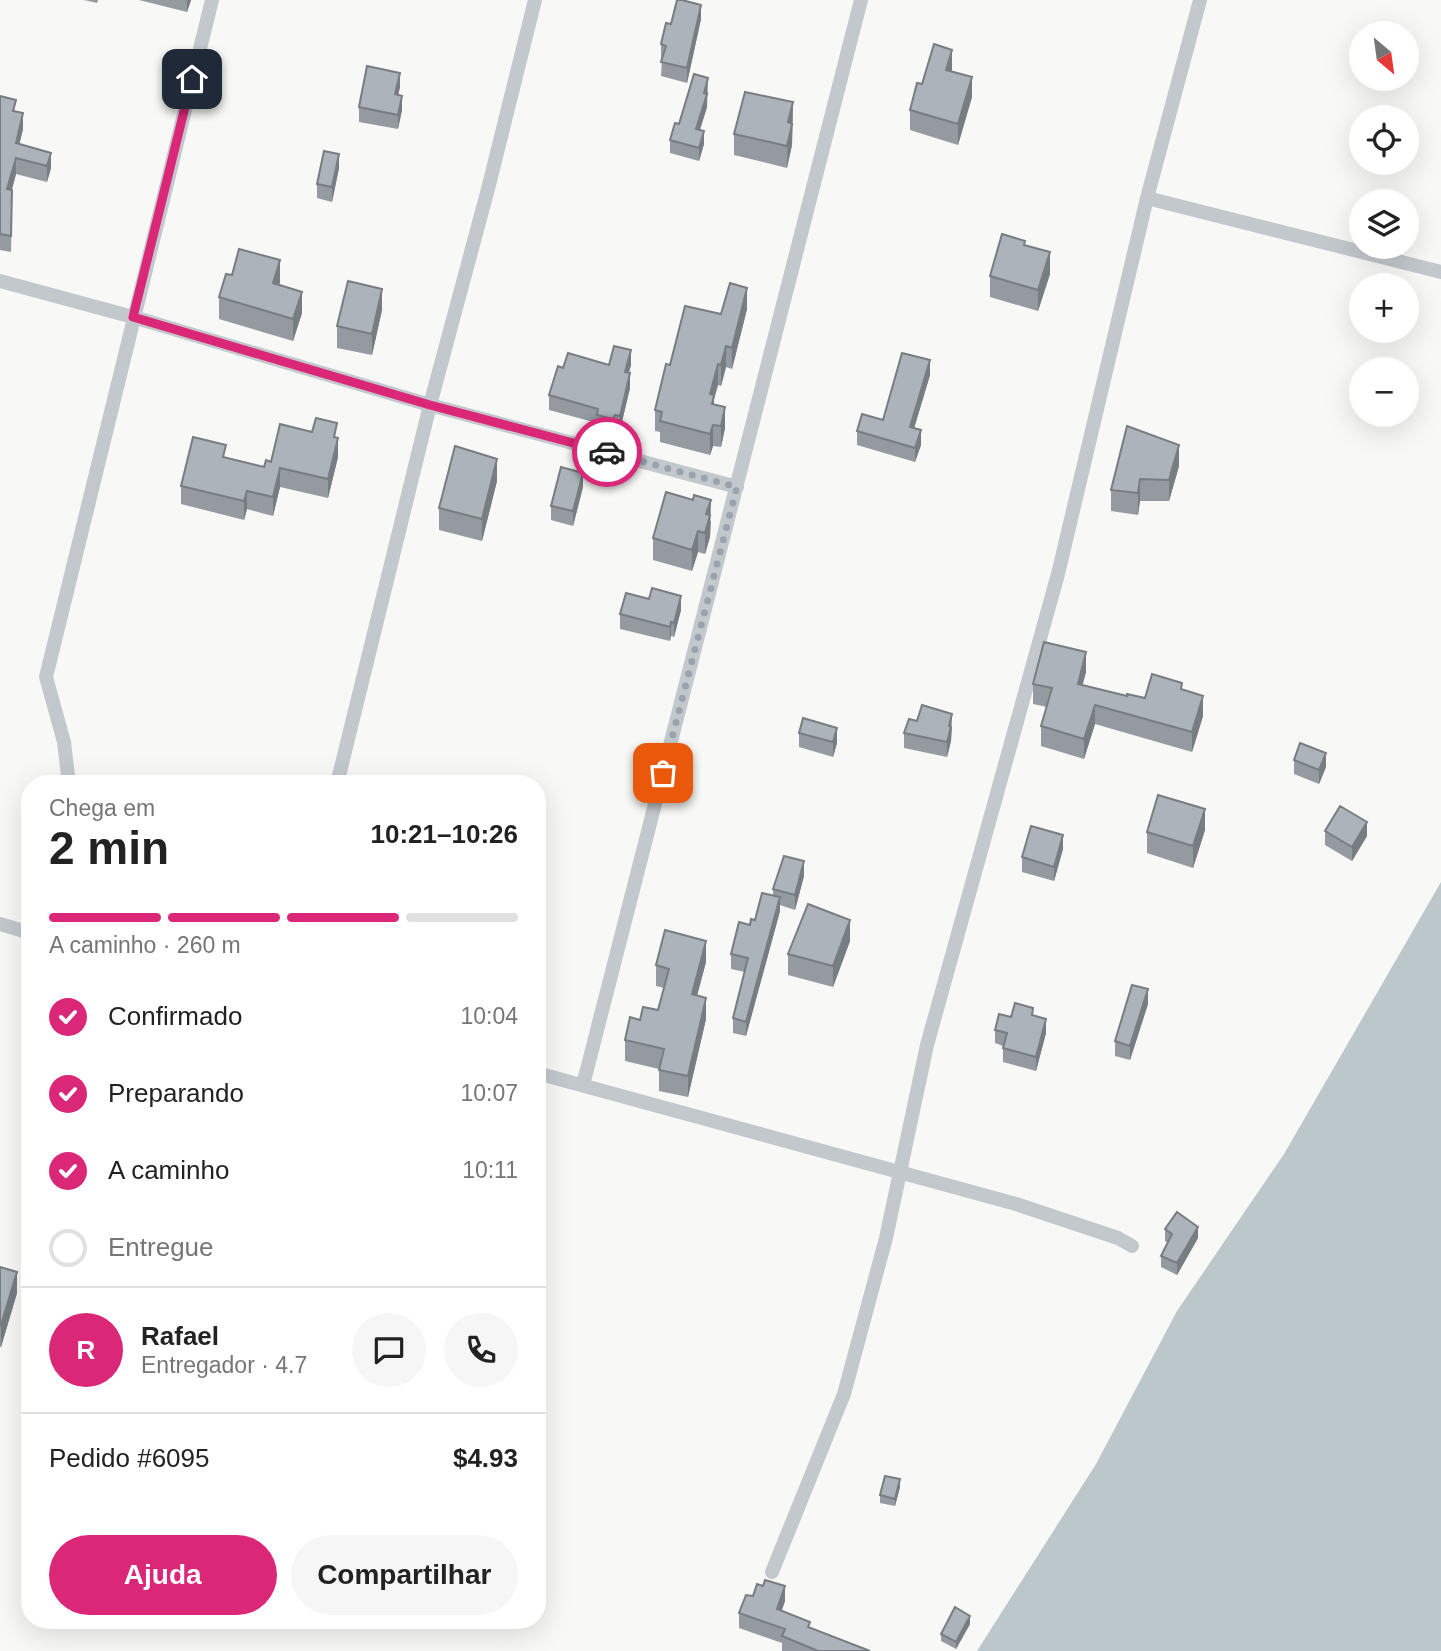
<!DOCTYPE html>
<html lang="pt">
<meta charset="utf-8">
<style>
:root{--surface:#fff;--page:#f6f6f6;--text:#222;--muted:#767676;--line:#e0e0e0;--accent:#db2777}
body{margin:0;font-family:Helvetica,sans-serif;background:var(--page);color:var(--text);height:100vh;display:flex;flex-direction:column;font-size:26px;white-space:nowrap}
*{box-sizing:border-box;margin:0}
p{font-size:23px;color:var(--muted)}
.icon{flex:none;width:38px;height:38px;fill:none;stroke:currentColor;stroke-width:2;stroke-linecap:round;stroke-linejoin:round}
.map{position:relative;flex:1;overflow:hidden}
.details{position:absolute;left:21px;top:775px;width:525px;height:854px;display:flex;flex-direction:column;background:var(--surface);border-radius:28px;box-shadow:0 7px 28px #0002}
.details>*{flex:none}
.needle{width:46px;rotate:151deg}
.buttons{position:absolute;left:1349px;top:21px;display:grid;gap:14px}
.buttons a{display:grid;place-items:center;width:70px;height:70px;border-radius:50%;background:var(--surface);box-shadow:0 7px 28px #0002;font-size:35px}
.pin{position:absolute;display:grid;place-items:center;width:60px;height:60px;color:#fff;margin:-30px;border-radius:14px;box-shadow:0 4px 10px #0006}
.courier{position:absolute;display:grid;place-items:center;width:70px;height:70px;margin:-35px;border:5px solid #db2777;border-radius:50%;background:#fff;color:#222;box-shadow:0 2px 9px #0007}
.head em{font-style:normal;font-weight:700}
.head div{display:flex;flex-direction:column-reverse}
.head{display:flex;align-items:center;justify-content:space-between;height:119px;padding:0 28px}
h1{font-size:46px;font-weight:700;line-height:52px}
.bar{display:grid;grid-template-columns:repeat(4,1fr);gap:10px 7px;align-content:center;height:84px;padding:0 28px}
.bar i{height:9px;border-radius:5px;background:var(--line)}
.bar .active{background:var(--accent)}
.bar p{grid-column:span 4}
.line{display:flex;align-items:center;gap:18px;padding:0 28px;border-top:2px solid var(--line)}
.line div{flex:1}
.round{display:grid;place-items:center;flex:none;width:74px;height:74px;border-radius:37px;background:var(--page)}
ol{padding:0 28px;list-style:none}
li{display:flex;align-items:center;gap:21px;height:77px}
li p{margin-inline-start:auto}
li .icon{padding:7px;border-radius:50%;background:var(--accent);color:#fff;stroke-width:4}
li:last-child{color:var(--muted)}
li i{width:38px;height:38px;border:4px solid var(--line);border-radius:50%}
.button{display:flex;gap:14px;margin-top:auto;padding:14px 28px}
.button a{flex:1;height:80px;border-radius:42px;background:var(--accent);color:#fff;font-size:28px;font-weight:700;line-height:80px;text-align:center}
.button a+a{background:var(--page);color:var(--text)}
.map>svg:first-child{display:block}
.water{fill:#bcc7cc}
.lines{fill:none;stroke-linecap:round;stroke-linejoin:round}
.minor{stroke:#c3c8cc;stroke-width:14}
.wall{fill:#949aa0}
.shaded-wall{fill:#787d82}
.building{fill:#acb3ba;stroke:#787d82;stroke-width:2}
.done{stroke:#99a4ae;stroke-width:7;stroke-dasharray:0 12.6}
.route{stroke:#db2777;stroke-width:9}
</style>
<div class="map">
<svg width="1441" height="1651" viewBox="0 0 1441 1651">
<rect width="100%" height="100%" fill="#f8f9f6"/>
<!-- water -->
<path class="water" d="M 1441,882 L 1441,1651 L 977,1651 L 1096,1464 L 1177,1311 L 1284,1154 Z"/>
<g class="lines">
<!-- minor -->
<path class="minor" d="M 1147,198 L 1441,272
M 0,281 L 133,317 L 430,405 L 737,487
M 69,784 L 64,742 L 46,677 L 212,0
M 337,784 L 430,405 L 488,189 L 535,0
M 0,924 L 30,933
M 537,1073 L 1016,1204 L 1118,1238 L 1132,1246
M 583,1085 L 861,0
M 772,1572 L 844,1394 L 886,1238 L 927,1045 L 1058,574 L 1147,198 L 1200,0"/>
</g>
<!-- wall -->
<path class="wall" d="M 84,0 L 98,0 L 97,3 Z
M 139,0 L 191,0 L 187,12 Z
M 701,19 L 687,83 L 661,76 L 662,59 L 661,59 L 661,44 L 671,24 Z
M 922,84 L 972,97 L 958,145 L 910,130 L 910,110 Z
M 400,87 L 398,95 L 402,110 L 398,129 L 359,122 L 359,107 Z
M 708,91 L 707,96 L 707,107 L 700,130 L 704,144 L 699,161 L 670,153 L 670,140 L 679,124 Z
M 0,96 L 16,111 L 23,129 L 19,144 L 51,168 L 47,182 L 16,174 L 12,190 L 12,206 L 11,252 L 0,250 Z
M 793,102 L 792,145 L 787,168 L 734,155 L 734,134 Z
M 339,168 L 332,202 L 317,198 L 317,184 Z
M 1025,245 L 1050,274 L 1038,311 L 990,297 L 990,276 Z
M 232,275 L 280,282 L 279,285 L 302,313 L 293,341 L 219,319 L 219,297 Z
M 747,309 L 732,369 L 726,367 L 721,386 L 718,385 L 714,399 L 714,404 L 725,428 L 721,447 L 713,446 L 710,455 L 660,442 L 660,432 L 655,431 L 655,410 L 670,365 L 721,314 Z
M 382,310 L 372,355 L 337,348 L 337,326 Z
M 631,365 L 629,373 L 630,388 L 620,430 L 615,429 L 613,434 L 597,430 L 597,423 L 549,410 L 549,395 L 563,368 Z
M 930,375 L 914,428 L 921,445 L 915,462 L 857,445 L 857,431 L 883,420 Z
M 337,438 L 338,457 L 328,498 L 280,487 L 273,516 L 247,509 L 244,520 L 181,504 L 181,486 L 226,457 L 264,467 Z
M 1179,466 L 1169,501 L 1140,501 L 1138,515 L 1111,511 L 1111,490 Z
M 497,481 L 482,541 L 439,530 L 439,508 Z
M 583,487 L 573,526 L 551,520 L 551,506 Z
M 711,521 L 710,537 L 705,554 L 698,552 L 692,571 L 653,560 L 653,538 Z
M 649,599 L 681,610 L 674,637 L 671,636 L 670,641 L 620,629 L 620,614 Z
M 1086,672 L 1082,685 L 1127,696 L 1145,698 L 1182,690 L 1203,716 L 1192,752 L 1095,724 L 1084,759 L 1041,746 L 1041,726 L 1047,707 L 1033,704 L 1033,684 Z
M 917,721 L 952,728 L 951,741 L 947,757 L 904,748 L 904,733 Z
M 799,733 L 837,743 L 833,757 L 799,747 Z
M 1294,760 L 1326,767 L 1319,784 L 1294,774 Z
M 1205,830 L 1193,868 L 1147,853 L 1147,832 Z
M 1325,831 L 1367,836 L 1352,861 L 1325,845 Z
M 1063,849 L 1054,881 L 1022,872 L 1022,857 Z
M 804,876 L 795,910 L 780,905 L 780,911 L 746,1036 L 733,1033 L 733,1018 L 745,972 L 731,969 L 731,954 L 750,925 L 755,920 L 773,895 L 773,889 Z
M 850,941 L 833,987 L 788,975 L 788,954 Z
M 706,962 L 697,995 L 706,1019 L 688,1097 L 659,1091 L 659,1069 L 625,1061 L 625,1040 L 640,1020 L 658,1010 L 664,988 L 656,986 L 656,965 Z
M 1148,1004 L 1130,1060 L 1115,1056 L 1115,1041 Z
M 1033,1016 L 1046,1033 L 1036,1071 L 1003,1062 L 1003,1046 L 995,1043 L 995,1030 L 1011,1017 Z
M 30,1055 L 30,1093 L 28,1092 L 28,1065 Z
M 1165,1229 L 1198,1238 L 1177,1275 L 1161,1267 L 1161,1256 L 1168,1243 L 1165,1241 Z
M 0,1267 L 17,1293 L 1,1347 L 0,1347 Z
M 900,1487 L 895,1506 L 880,1503 L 880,1495 Z
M 753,1596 L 785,1601 L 782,1610 L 810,1628 L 870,1651 L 782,1651 L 782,1643 L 739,1628 L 739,1613 Z
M 970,1624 L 956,1649 L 941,1641 L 941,1634 Z"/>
<!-- shaded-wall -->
<path class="shaded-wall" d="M 187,0 L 191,0 L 187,12 Z
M 701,5 L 701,19 L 687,83 L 687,68 Z
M 952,50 L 952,70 L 946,90 L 946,70 Z
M 400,73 L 400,87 L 395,109 L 395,94 Z
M 972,77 L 972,97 L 958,145 L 958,124 Z
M 708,78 L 707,107 L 696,142 L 696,129 L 704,93 Z
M 402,96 L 402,110 L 398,129 L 398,115 Z
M 793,102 L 792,145 L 787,168 L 788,122 Z
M 23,113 L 23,129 L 16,159 L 16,143 Z
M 704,131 L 704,144 L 699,161 L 699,148 Z
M 51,153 L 51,168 L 47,182 L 47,166 Z
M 339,154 L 339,168 L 332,202 L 332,187 Z
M 16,158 L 16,174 L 7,205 L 7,189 Z
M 1050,252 L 1050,274 L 1038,311 L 1038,290 Z
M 280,260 L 280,282 L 273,305 L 273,283 Z
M 747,288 L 747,309 L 732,369 L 732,348 Z
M 382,289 L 382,310 L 372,355 L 372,334 Z
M 302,292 L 302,313 L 293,341 L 293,319 Z
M 726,346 L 726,367 L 721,386 L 721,365 Z
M 631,350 L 631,365 L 625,386 L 625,372 Z
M 930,360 L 930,375 L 910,442 L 910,427 Z
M 718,364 L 718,385 L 714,399 L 714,416 L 710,394 Z
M 630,373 L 630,388 L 620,430 L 620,416 Z
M 725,407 L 725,428 L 721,447 L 721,426 Z
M 713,425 L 713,446 L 710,455 L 710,434 Z
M 921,430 L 921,445 L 915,462 L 915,448 Z
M 338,438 L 338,457 L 328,498 L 328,479 Z
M 1179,445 L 1179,466 L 1169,501 L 1169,480 Z
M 497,459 L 497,481 L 482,541 L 482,519 Z
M 280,468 L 280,487 L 273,516 L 273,497 Z
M 583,473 L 583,487 L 573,526 L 573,511 Z
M 1140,479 L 1140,501 L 1138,515 L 1138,493 Z
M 247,491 L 247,509 L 244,520 L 244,501 Z
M 711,500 L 710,537 L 705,554 L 705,533 L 706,514 Z
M 698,531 L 698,552 L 692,571 L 692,550 Z
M 681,596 L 681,610 L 674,637 L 674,623 Z
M 671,622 L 671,636 L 670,641 L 670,627 Z
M 1086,652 L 1086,672 L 1078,703 L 1078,684 Z
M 1203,696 L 1203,716 L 1192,752 L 1192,732 Z
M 1095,705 L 1095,724 L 1084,759 L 1084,739 Z
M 952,714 L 951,741 L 947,757 L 947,742 L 949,726 Z
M 837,728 L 837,743 L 833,757 L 833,742 Z
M 1326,753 L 1326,767 L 1319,784 L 1319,770 Z
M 1205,809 L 1205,830 L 1193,868 L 1193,846 Z
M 1367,822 L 1367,836 L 1352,861 L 1352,847 Z
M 1063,835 L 1063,849 L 1054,881 L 1054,867 Z
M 804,861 L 804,876 L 795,910 L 795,895 Z
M 780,897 L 780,911 L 746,1036 L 746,1022 Z
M 850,920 L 850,941 L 833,987 L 833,966 Z
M 706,941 L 706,962 L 692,1015 L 692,994 Z
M 1148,989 L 1148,1004 L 1130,1060 L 1130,1046 Z
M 706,998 L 706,1019 L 688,1097 L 688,1076 Z
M 1046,1019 L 1046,1033 L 1036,1071 L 1036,1057 Z
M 1198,1227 L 1198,1238 L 1177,1275 L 1177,1263 Z
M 17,1272 L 17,1293 L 1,1347 L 1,1325 Z
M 900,1479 L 900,1487 L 895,1506 L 895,1499 Z
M 785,1586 L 785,1601 L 777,1623 L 777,1609 Z
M 970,1616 L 970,1624 L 956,1649 L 956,1642 Z"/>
<!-- building -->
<path class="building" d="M 677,0 L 682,0 L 701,5 L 687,68 L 661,62 L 666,46 L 661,44 L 666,23 L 671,24 Z
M 934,44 L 952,50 L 946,70 L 972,77 L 958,124 L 910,110 L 917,83 L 922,84 Z
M 367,66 L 400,73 L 395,94 L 402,96 L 398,115 L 359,107 Z
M 694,74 L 708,78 L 704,93 L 707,94 L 696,129 L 704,131 L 699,148 L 670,140 L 675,123 L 679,124 Z
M 745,92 L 793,102 L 788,122 L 792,124 L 787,146 L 734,134 Z
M 0,96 L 16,100 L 13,111 L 23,113 L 16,143 L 51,153 L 47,166 L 16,158 L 7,189 L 12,190 L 11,236 L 0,234 Z
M 324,151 L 339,154 L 332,187 L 317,184 Z
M 1002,234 L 1025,241 L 1024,245 L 1050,252 L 1038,290 L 990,276 Z
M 239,249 L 280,260 L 273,283 L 302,292 L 293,319 L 219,297 L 226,274 L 232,275 Z
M 348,281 L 382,289 L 372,334 L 337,326 Z
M 730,283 L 747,288 L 732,348 L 726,346 L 721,365 L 718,364 L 710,394 L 714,395 L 712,404 L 725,407 L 721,426 L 713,425 L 710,434 L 660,421 L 662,412 L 655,410 L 666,364 L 670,365 L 685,306 L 721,314 Z
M 614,346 L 631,350 L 625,372 L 630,373 L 620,416 L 615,415 L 613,419 L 597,415 L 598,409 L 549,395 L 558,366 L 563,368 L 568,353 L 609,365 Z
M 902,353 L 930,360 L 910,427 L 921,430 L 915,448 L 857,431 L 862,414 L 883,420 Z
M 316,418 L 337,423 L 334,437 L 338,438 L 328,479 L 280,468 L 273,497 L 247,491 L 244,501 L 181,486 L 193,437 L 226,445 L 223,457 L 264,467 L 266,460 L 271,462 L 280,424 L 312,432 Z
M 1127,426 L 1179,445 L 1169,480 L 1140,479 L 1138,493 L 1111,490 Z
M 455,446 L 497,459 L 482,519 L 439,508 Z
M 561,467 L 583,473 L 573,511 L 551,506 Z
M 666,492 L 693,500 L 694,495 L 711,500 L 706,514 L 710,515 L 705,533 L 698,531 L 692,550 L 653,538 Z
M 652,588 L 681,596 L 674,623 L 671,622 L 670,627 L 620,614 L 626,593 L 649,599 Z
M 1044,642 L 1086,652 L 1078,684 L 1127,696 L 1127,694 L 1145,698 L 1152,674 L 1182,683 L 1181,689 L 1203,696 L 1192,732 L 1095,705 L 1084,739 L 1041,726 L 1052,688 L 1033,684 Z
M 922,705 L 952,714 L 949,726 L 951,727 L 947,742 L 904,733 L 909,719 L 917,721 Z
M 803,718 L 837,728 L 833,742 L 799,733 Z
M 1300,743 L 1326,753 L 1319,770 L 1294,760 Z
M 1158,795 L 1205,809 L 1193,846 L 1147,832 Z
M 1340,806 L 1367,822 L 1352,847 L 1325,831 Z
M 1031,826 L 1063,835 L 1054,867 L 1022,857 Z
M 784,856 L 804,861 L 795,895 L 773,889 Z
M 762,893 L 780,897 L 746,1022 L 733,1018 L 748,958 L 731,954 L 739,922 L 750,925 L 751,919 L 755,920 Z
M 808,904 L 850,920 L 833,966 L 788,954 Z
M 665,930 L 706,941 L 692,994 L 706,998 L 688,1076 L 659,1070 L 664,1049 L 625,1040 L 630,1017 L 640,1020 L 643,1007 L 658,1010 L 669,969 L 656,965 Z
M 1132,985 L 1148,989 L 1130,1046 L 1115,1041 Z
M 1015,1003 L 1033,1008 L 1032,1015 L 1046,1019 L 1036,1057 L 1003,1048 L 1007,1033 L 995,1030 L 999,1014 L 1011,1017 Z
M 1177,1212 L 1198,1227 L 1177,1263 L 1161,1256 L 1172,1234 L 1165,1229 Z
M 0,1267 L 17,1272 L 1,1325 L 0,1325 Z
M 885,1476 L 900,1479 L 895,1499 L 880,1495 Z
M 765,1580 L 785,1586 L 777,1609 L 810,1622 L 808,1627 L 870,1651 L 818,1651 L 782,1636 L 785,1629 L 739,1613 L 746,1595 L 753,1596 L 757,1584 L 763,1586 Z
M 955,1607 L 970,1616 L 956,1642 L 941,1634 Z"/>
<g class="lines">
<!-- done -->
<path class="done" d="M 607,452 L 737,487 L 663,773"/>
<!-- route -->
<path class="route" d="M 192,79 L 133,317 L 430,405 L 607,452"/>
</g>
</svg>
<div class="buttons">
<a><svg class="needle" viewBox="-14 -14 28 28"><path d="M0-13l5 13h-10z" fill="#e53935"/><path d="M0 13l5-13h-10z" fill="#767676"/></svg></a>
<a><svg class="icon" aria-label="locate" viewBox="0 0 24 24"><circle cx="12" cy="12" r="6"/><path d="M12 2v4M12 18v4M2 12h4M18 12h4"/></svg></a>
<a><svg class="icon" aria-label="layers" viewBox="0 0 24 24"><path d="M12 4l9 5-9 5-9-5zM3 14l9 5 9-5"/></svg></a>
<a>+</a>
<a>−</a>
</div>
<div class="pin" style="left:663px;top:773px;background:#ea580c"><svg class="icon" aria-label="bag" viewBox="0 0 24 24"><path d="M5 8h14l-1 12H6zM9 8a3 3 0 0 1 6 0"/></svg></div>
<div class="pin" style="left:192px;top:79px;background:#1f2937"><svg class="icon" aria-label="home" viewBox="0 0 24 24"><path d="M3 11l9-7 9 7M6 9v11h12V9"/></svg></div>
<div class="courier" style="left:607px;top:452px"><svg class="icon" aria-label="car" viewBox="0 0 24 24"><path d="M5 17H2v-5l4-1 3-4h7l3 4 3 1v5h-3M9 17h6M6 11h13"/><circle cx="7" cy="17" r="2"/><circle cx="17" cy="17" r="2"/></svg></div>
<section class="details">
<div class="head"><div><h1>2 min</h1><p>Chega em</p></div><em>10:21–10:26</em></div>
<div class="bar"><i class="active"></i><i class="active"></i><i class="active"></i><i></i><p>A caminho · 260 m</p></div>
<ol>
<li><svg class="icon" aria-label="check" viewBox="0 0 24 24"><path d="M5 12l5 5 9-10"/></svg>Confirmado<p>10:04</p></li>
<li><svg class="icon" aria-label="check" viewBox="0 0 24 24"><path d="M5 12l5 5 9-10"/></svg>Preparando<p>10:07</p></li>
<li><svg class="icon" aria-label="check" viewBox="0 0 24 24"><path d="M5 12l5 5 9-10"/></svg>A caminho<p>10:11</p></li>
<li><i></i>Entregue</li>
</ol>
<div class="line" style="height:126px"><b class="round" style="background:var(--accent);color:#fff">R</b><div><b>Rafael</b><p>Entregador · 4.7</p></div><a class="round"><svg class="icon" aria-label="chat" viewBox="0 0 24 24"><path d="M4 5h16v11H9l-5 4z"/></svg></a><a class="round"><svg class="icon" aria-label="phone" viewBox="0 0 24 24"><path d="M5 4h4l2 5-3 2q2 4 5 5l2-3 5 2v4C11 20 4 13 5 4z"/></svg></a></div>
<div class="line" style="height:91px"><div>Pedido #6095</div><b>$4.93</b></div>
<div class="button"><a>Ajuda</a><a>Compartilhar</a></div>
</section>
</div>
